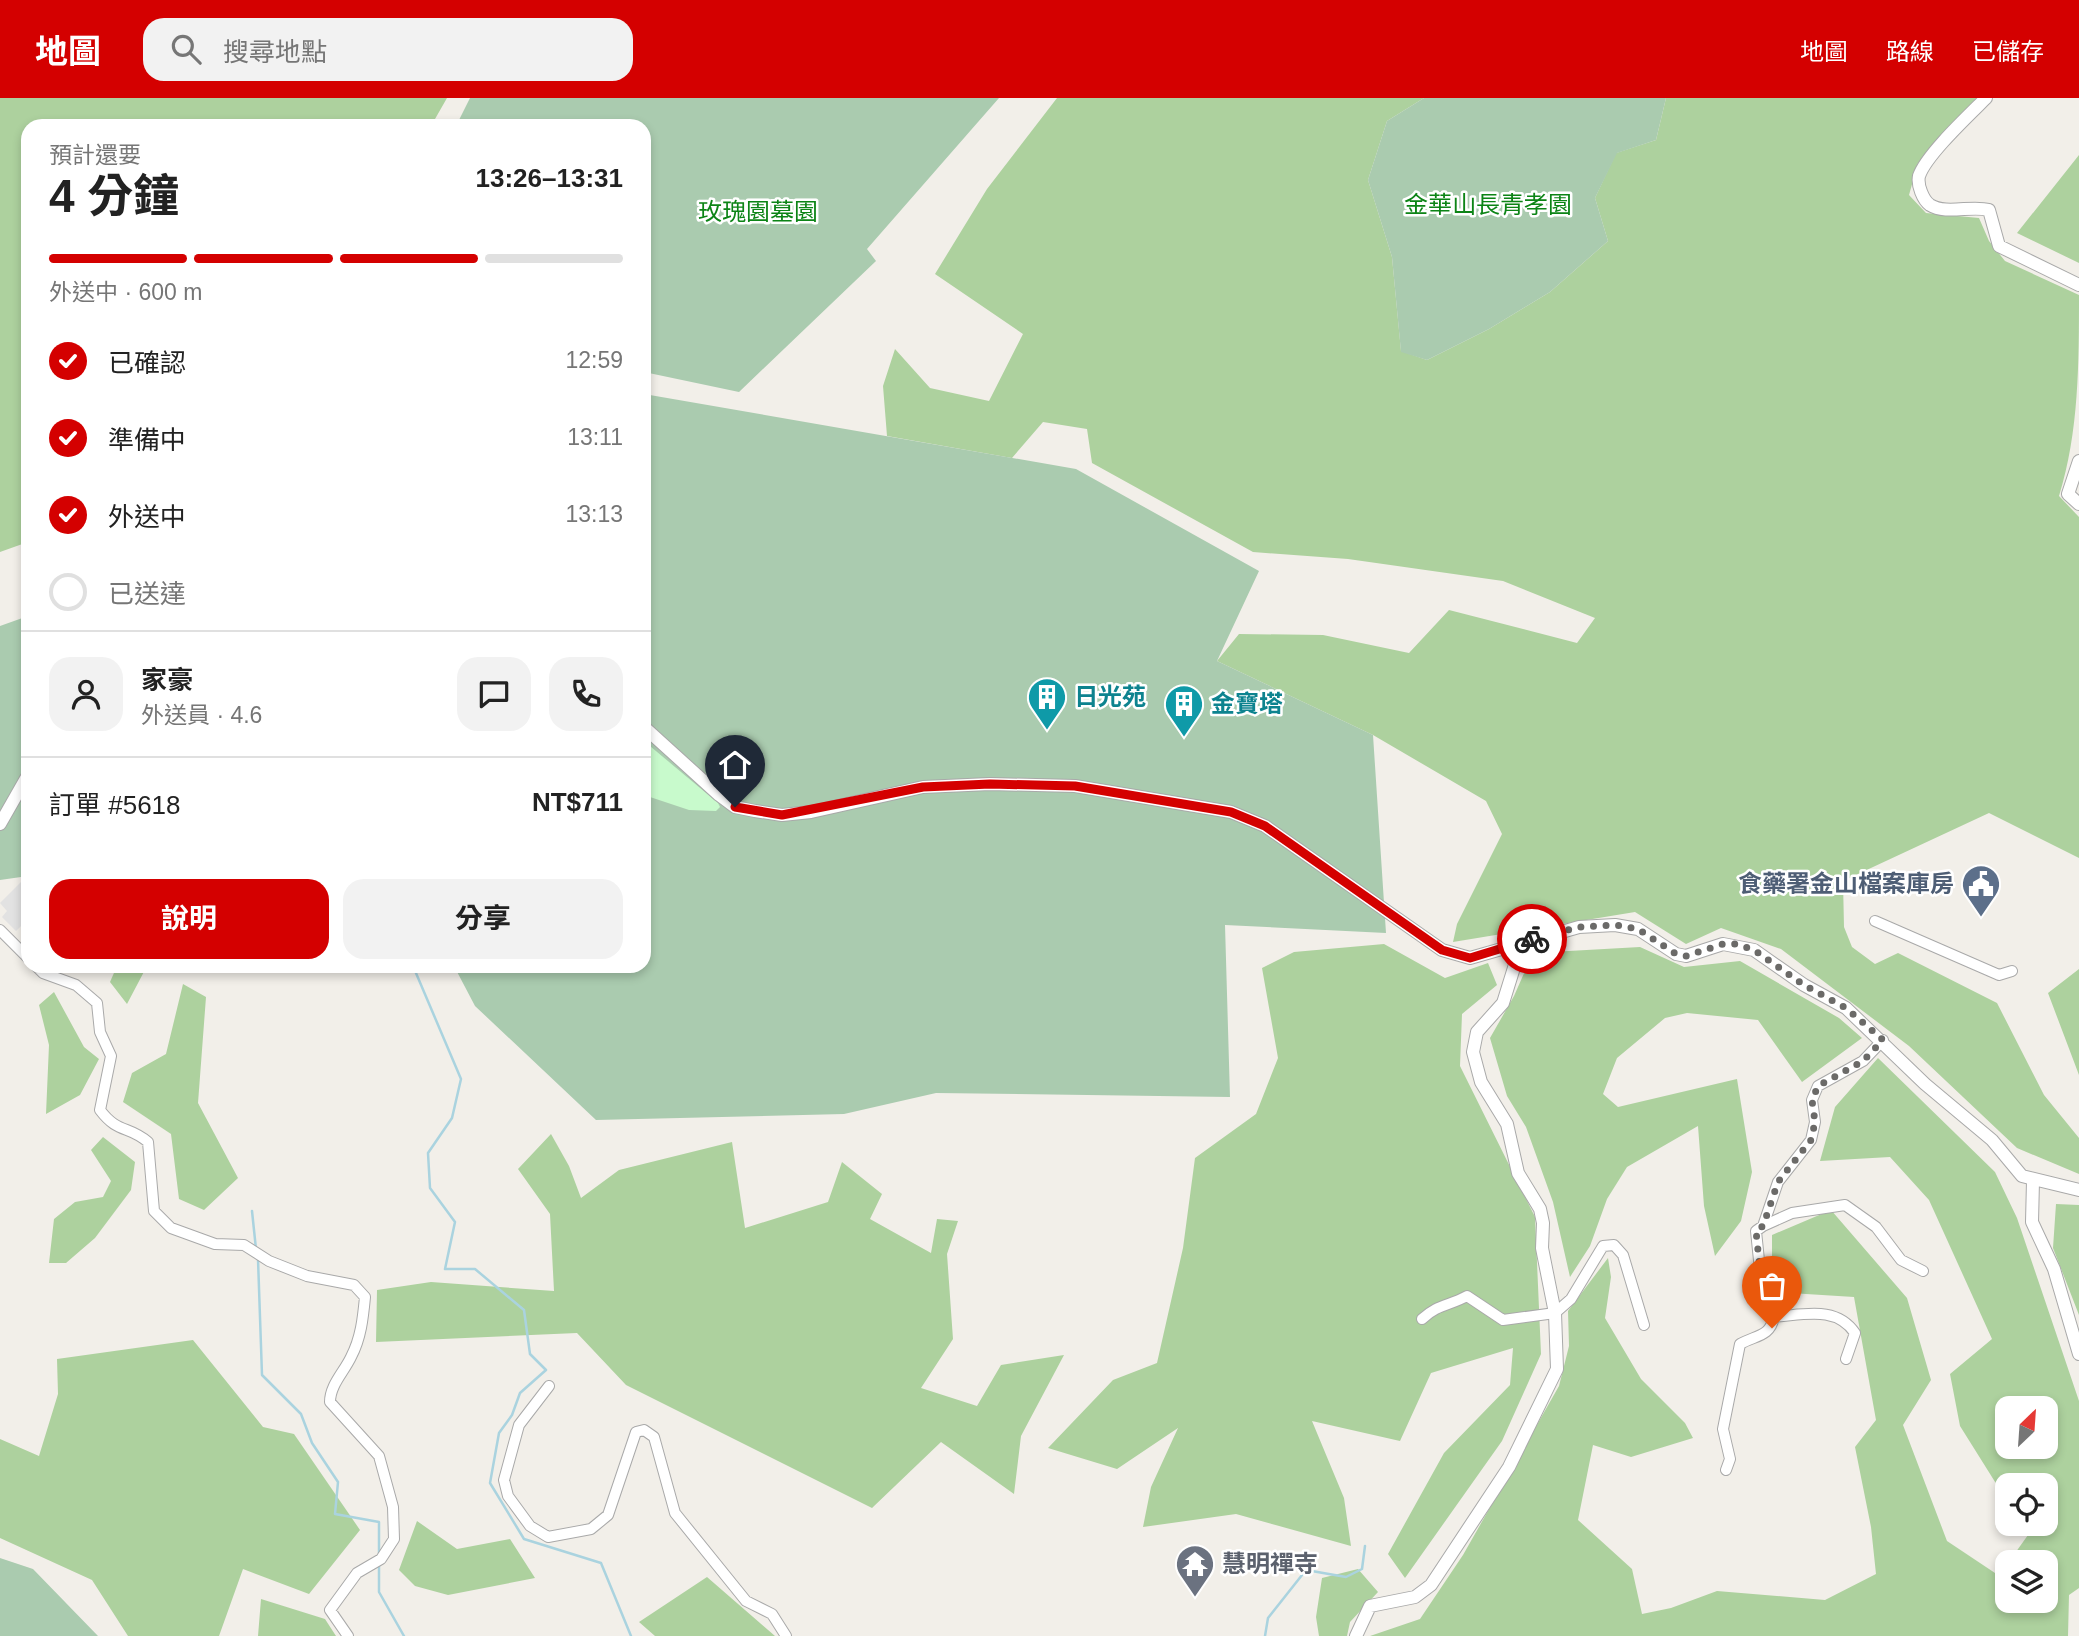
<!DOCTYPE html>
<html lang="zh-TW">
<meta charset="utf-8">
<style>
:root{--surface:#fff;--page:#f2f2f2;--text:#222;--muted:#767676;--line:#e0e0e0;--accent:#d40000}
body{margin:0;font-family:Helvetica,"Noto Sans TC",sans-serif;background:var(--page);color:var(--text);height:100vh;display:flex;flex-direction:column;font-size:26px;white-space:nowrap}
*{box-sizing:border-box;margin:0}
p{font-size:23px;color:var(--muted)}
.icon{flex:none;width:38px;height:38px;fill:none;stroke:currentColor;stroke-width:2;stroke-linecap:round;stroke-linejoin:round}
.map{position:relative;flex:1;overflow:hidden}
.sheet{position:absolute;left:21px;top:21px;width:630px;height:854px;display:flex;flex-direction:column;background:var(--surface);border-radius:21px;box-shadow:0 4px 10px #0003}
.sheet>*{flex:none}
.needle{width:46px;rotate:25deg}
.buttons{position:absolute;left:1995px;top:1298px;display:grid;gap:14px}
.buttons a{display:grid;place-items:center;width:63px;height:63px;border-radius:14px;background:var(--surface);box-shadow:0 4px 10px #0003;font-size:35px}
.pin{position:absolute;display:grid;place-items:center;width:60px;height:60px;color:#fff;margin:-72px -30px;border-radius:50% 50% 50% 0;rotate:-45deg;box-shadow:0 0 7px #0007}
.pin .icon{rotate:45deg}
.courier{position:absolute;display:grid;place-items:center;width:70px;height:70px;margin:-35px;border:5px solid #d40000;border-radius:50%;background:#fff;color:#222;box-shadow:0 2px 9px #0007}
.overview em{font-style:normal;font-weight:700}
.overview div{display:flex;flex-direction:column-reverse}
.overview{display:flex;align-items:center;justify-content:space-between;height:119px;padding:0 28px}
h1{font-size:46px;font-weight:700;line-height:52px}
.bar{display:grid;grid-template-columns:repeat(4,1fr);gap:10px 7px;align-content:center;height:84px;padding:0 28px}
.bar i{height:9px;border-radius:5px;background:var(--line)}
.bar .selected{background:var(--accent)}
.bar p{grid-column:span 4}
.line{display:flex;align-items:center;gap:18px;padding:0 28px;border-top:2px solid var(--line)}
.line div{flex:1}
.round{display:grid;place-items:center;flex:none;width:74px;height:74px;border-radius:21px;background:var(--page)}
ol{padding:0 28px;list-style:none}
li{display:flex;align-items:center;gap:21px;height:77px}
li p{margin-inline-start:auto}
li .icon{padding:7px;border-radius:50%;background:var(--accent);color:#fff;stroke-width:4}
li:last-child{color:var(--muted)}
li i{width:38px;height:38px;border:4px solid var(--line);border-radius:50%}
.button{display:flex;gap:14px;margin-top:auto;padding:14px 28px}
.button a{flex:1;height:80px;border-radius:21px;background:var(--accent);color:#fff;font-size:28px;font-weight:700;line-height:80px;text-align:center}
.button a+a{background:var(--page);color:var(--text)}
header{display:flex;align-items:center;gap:42px;box-sizing:border-box;height:98px;padding:0 35px;background:var(--accent);color:#fff}
header strong{font-size:33px}
nav{display:flex;gap:38px;margin-inline-start:auto;font-size:24px}
.search{width:490px;height:63px;background:var(--page);display:flex;align-items:center;gap:18px;box-sizing:border-box;padding:0 24px;border-radius:21px;color:var(--muted);font-size:26px}
.map>svg:first-child{display:block}
.forest{fill:#add19e;fill-rule:evenodd}
.cemetery{fill:#aacbaf}
.park{fill:#c8facc}
.parking{fill:#e2e2e2}
.lines{fill:none;stroke-linecap:round;stroke-linejoin:round}
.stream{stroke:#aad3df;stroke-width:2.5}
.minor-casing{stroke:#a9a9a9;stroke-width:12}
.tertiary-casing{stroke:#a9a9a9;stroke-width:14}
.minor{stroke:#fff;stroke-width:10}
.tertiary{stroke:#fff;stroke-width:12}
.done{stroke:#6b6a68;stroke-width:7;stroke-dasharray:0 12.6}
.route{stroke:#d40000;stroke-width:9}
.labels{text-anchor:middle;stroke-width:5;stroke-linejoin:round;paint-order:stroke}
.park-label{font-size:24px;fill:#0c8416;stroke:#fff}
.culture-label{font-size:24px;font-weight:bold;fill:#0d838f;stroke:#fff;text-anchor:start}
.service-label{font-size:24px;font-weight:bold;fill:#4e5e75;stroke:#fff;text-anchor:end}
.worship-label{font-size:24px;font-weight:bold;fill:#5b616d;stroke:#fff;text-anchor:start}
</style>
<header>
<strong>地圖</strong>
<div class="search"><svg class="icon" aria-label="search" viewBox="0 0 24 24"><circle cx="10" cy="10" r="6"/><path d="M15 15l6 6"/></svg>搜尋地點</div>
<nav><a>地圖</a><a>路線</a><a>已儲存</a></nav>
</header>
<div class="map">
<svg width="2079" height="1538" viewBox="0 0 2079 1538">
<rect width="100%" height="100%" fill="#f2efe9"/>
<!-- forest -->
<path class="forest" d="M 0,0 L 447,0 L 431,28 L 28,28 L 28,444 L 0,454 Z
M 1057,0 L 1424,0 L 1387,23 L 1368,82 L 1392,159 L 1401,253 L 1427,262 L 1489,231 L 1550,194 L 1608,143 L 1595,100 L 1616,55 L 1656,42 L 1666,0 L 1977,0 L 1918,65 L 1909,97 L 1926,115 L 1979,120 L 1989,143 L 2005,163 L 2079,197 C 2079,265 2079,334 2059,398 L 2079,419 L 2079,760 L 1989,715 L 1843,783 L 1844,829 L 1852,849 L 1875,866 L 1898,855 L 1997,905 L 2044,997 L 2079,1040 L 2079,1076 L 2017,1050 L 1909,948 L 1781,851 L 1721,830 L 1686,846 L 1635,814 L 1453,844 L 1457,826 L 1502,736 L 1486,703 L 1373,637 L 1217,563 L 1239,536 L 1323,537 L 1409,555 L 1449,512 L 1577,545 L 1595,520 L 1503,483 L 1348,461 L 1253,454 L 1092,365 L 1087,331 L 1043,324 L 1012,360 L 887,338 L 883,288 L 895,251 L 930,290 L 989,303 L 1023,236 L 935,176 L 987,91 Z
M 2079,57 L 2079,165 L 2017,135 Z
M 1384,846 L 1445,880 L 1488,865 L 1497,887 L 1462,916 L 1460,968 L 1535,1119 L 1541,1256 L 1502,1343 L 1405,1480 L 1388,1456 L 1444,1355 L 1510,1287 L 1513,1250 L 1431,1275 L 1400,1343 L 1312,1323 L 1344,1400 L 1351,1448 L 1236,1416 L 1143,1429 L 1151,1389 L 1178,1330 L 1117,1371 L 1048,1350 L 1113,1282 L 1157,1265 L 1183,1150 L 1195,1060 L 1256,1016 L 1278,960 L 1262,870 L 1294,854 Z
M 1640,849 L 1684,869 L 1740,863 L 1839,920 L 1862,940 L 1802,984 L 1758,922 L 1687,915 L 1665,920 L 1617,960 L 1603,996 L 1618,1009 L 1737,981 L 1752,1074 L 1741,1123 L 1715,1158 L 1704,1108 L 1698,1028 L 1627,1069 L 1607,1101 L 1590,1148 L 1570,1179 L 1553,1104 L 1526,1029 L 1507,998 L 1490,940 L 1514,898 L 1533,855 Z
M 117,868 L 147,868 L 127,906 L 110,884 Z
M 2079,871 L 2079,977 L 2048,895 Z
M 183,886 L 206,899 L 198,1005 L 238,1080 L 204,1112 L 179,1101 L 171,1036 L 123,1004 L 132,975 L 166,956 Z
M 54,894 L 84,949 L 99,961 L 80,997 L 46,1016 L 49,947 L 39,907 Z
M 1878,960 L 1995,1074 L 2017,1120 L 2079,1303 L 2079,1490 L 2069,1497 L 2068,1538 L 1370,1538 L 1420,1521 L 1463,1457 L 1559,1288 L 1569,1248 L 1568,1213 L 1608,1160 L 1611,1179 L 1605,1220 L 1641,1281 L 1685,1325 L 1693,1340 L 1631,1359 L 1593,1347 L 1578,1422 L 1632,1471 L 1642,1516 L 1671,1510 L 1717,1493 L 1825,1502 L 1876,1476 L 1871,1429 L 1855,1349 L 1876,1322 L 1854,1199 L 1772,1194 L 1772,1137 L 1831,1112 L 1907,1200 L 1931,1282 L 1903,1327 L 1947,1443 L 1998,1477 L 2007,1465 L 2007,1503 L 2046,1503 L 2046,1465 L 2008,1465 L 2028,1437 L 2021,1426 L 2046,1426 L 2046,1388 L 2007,1388 L 2007,1403 L 1960,1328 L 1950,1276 L 1992,1241 L 1929,1102 L 1890,1059 L 1820,1063 L 1835,1009 ZM 2007,1311 L 2046,1311 L 2046,1349 L 2007,1349 Z
M 551,1036 L 569,1068 L 581,1100 L 619,1072 L 732,1044 L 745,1130 L 828,1104 L 842,1064 L 882,1096 L 870,1121 L 931,1155 L 937,1121 L 958,1123 L 947,1156 L 953,1241 L 921,1290 L 977,1308 L 1001,1267 L 1064,1257 L 1021,1338 L 1014,1396 L 941,1344 L 872,1410 L 626,1287 L 577,1235 L 376,1244 L 377,1192 L 431,1184 L 554,1193 L 550,1116 L 518,1071 Z
M 103,1039 L 135,1064 L 131,1092 L 95,1140 L 66,1165 L 49,1165 L 54,1121 L 75,1104 L 103,1099 L 111,1083 L 91,1052 Z
M 2056,1106 L 2079,1107 L 2079,1217 L 2053,1150 Z
M 193,1242 L 263,1329 L 294,1336 L 360,1432 L 309,1496 L 243,1471 L 219,1538 L 128,1538 L 92,1482 L 0,1440 L 0,1341 L 39,1358 L 58,1296 L 57,1261 Z
M 417,1423 L 457,1451 L 510,1441 L 535,1480 L 448,1497 L 415,1488 L 399,1472 Z
M 1358,1471 L 1378,1494 L 1350,1524 L 1347,1538 L 1319,1538 L 1316,1519 L 1322,1480 Z
M 707,1479 L 775,1538 L 655,1538 L 639,1524 Z
M 261,1501 L 325,1521 L 336,1538 L 258,1538 Z"/>
<!-- cemetery -->
<path class="cemetery" d="M 470,0 L 999,0 L 867,151 L 876,163 L 739,294 L 644,274 L 644,28 L 456,28 Z
M 1424,0 L 1666,0 L 1656,42 L 1617,55 L 1595,100 L 1608,143 L 1550,194 L 1489,231 L 1427,262 L 1401,254 L 1392,159 L 1368,82 L 1387,23 Z
M 644,296 L 1076,371 L 1259,473 L 1217,563 L 1373,637 L 1386,835 L 1225,827 L 1230,999 L 936,995 L 844,1016 L 596,1022 L 475,908 L 454,868 L 644,868 Z
M 28,518 L 28,778 L 0,782 L 0,528 Z
M 0,1460 L 33,1471 L 98,1538 L 0,1538 Z"/>
<!-- park -->
<path class="park" d="M 644,643 L 718,705 L 720,709 L 716,713 L 689,712 L 644,697 Z"/>
<!-- parking -->
<path class="parking" d="M 23,782 L 28,787 L 28,821 L 16,833 L 2,819 L 7,813 L 0,805 Z"/>
<g class="lines">
<!-- stream -->
<path class="stream" d="M 413,868 L 461,981 L 452,1020 L 428,1055 L 430,1090 L 455,1124 L 445,1171 L 475,1171 L 524,1212 L 530,1256 L 546,1272 L 520,1295 L 512,1317 L 499,1335 L 490,1385 L 524,1441 L 601,1465 L 631,1538
M 252,1113 L 256,1151
M 258,1161 L 262,1277 L 301,1316 L 312,1345 L 338,1384 L 335,1416 L 379,1424 L 379,1455
M 379,1465 L 379,1494 L 404,1538
M 1265,1538 L 1268,1520 L 1306,1472 L 1346,1479 L 1362,1471 L 1365,1448"/>
<!-- minor casing -->
<g class="minor-casing">
<path id="minor" d="M 1875,823 L 1999,877 L 2012,873
M 0,832 L 28,860
M 36,868 L 43,875 L 76,887 L 97,905 L 100,934 L 111,958 L 100,1012 C 118,1036 128,1027 148,1044 L 154,1113 L 171,1130 L 215,1146 L 244,1147 L 269,1163 L 307,1178 L 354,1187 L 365,1199 C 363,1220 361,1240 351,1259 C 344,1274 330,1287 330,1304 L 379,1358 L 393,1409 L 394,1441 L 381,1461 L 357,1475 L 330,1512 L 348,1538
M 1763,1128 L 1792,1115 L 1845,1107 L 1876,1129 L 1901,1162 L 1923,1173
M 1422,1221 C 1438,1206 1449,1208 1467,1198 L 1503,1222 L 1555,1215 L 1571,1201 L 1603,1148 L 1614,1147 L 1623,1157 L 1644,1227
M 1846,1261 L 1855,1235 C 1835,1206 1801,1218 1770,1219 L 1764,1211 L 1756,1133 L 1763,1128 L 1778,1084 L 1811,1042 L 1815,1024 L 1812,1002 L 1818,988 L 1863,963 L 1883,942
M 549,1288 L 519,1327 L 504,1382 L 508,1398 L 530,1428 L 548,1439 L 591,1431 L 608,1417 L 636,1334 L 644,1332 L 654,1339 L 675,1415 L 746,1503 L 772,1516 L 786,1538
M 1726,1372 L 1730,1361 L 1723,1331 L 1740,1246 C 1756,1237 1770,1239 1774,1219"/>
</g>
<!-- tertiary casing -->
<g class="tertiary-casing">
<path id="tertiary" d="M 1986,0 C 1969,17 1926,57 1919,78 C 1917,87 1923,102 1930,107 C 1946,117 1972,107 1989,112 L 1999,148 L 2079,187
M 2079,363 L 2068,396 L 2079,406
M 644,629 L 719,697 L 735,709 L 755,713 L 782,717 L 811,714 L 923,689 L 990,686 L 1075,688 L 1231,714 L 1265,728 L 1442,852 L 1470,860 L 1579,829 L 1615,827 L 1638,831 L 1676,856 L 1686,858 L 1723,846 L 1754,852 L 1804,887 L 1846,910 L 1925,986 L 1992,1042 L 2022,1078 L 2079,1092
M 0,726 L 28,677
M 2033,1083 L 2032,1124 L 2054,1171 L 2079,1256
M 1356,1538 L 1370,1508 L 1415,1499 L 1431,1487 L 1509,1369 L 1557,1271 L 1555,1215 L 1542,1150 L 1543,1125 L 1540,1111 L 1518,1075 L 1507,1026 L 1481,984 L 1473,954 L 1477,934 L 1503,905 L 1522,844"/>
</g>
<!-- minor -->
<use href="#minor" class="minor"/>
<!-- tertiary -->
<use href="#tertiary" class="tertiary"/>
</g>
<g class="lines">
<!-- done -->
<path class="done" d="M 1532,841 L 1579,829 L 1615,827 L 1638,831 L 1676,856 L 1686,858 L 1723,846 L 1737,846 L 1754,852 L 1804,887 L 1846,910 L 1883,942 L 1863,963 L 1818,988 L 1812,1002 L 1815,1024 L 1811,1042 L 1778,1084 L 1763,1128 L 1756,1133 L 1764,1211 L 1770,1219 L 1774,1219 L 1772,1230"/>
<!-- route -->
<path class="route" d="M 735,709 L 782,717 L 923,689 L 990,686 L 1075,688 L 1231,714 L 1265,728 L 1442,852 L 1470,860 L 1532,841"/>
</g>
<!-- icons -->
<defs>
<g id="building-pin" transform="scale(2.0125)"><path d="M0 17L-7.5 6A9.5 9.5 0 1 1 7.5 6Z" fill="#0f9aa8" stroke="#fff"/><path d="M-4-6H4V6H1V3H-1V6H-4ZM-2.5-4.3h1.7v1.8h-1.7ZM.8-4.3h1.7v1.8H.8ZM-2.5-1h1.7V.8h-1.7ZM.8-1h1.7V.8H.8Z" fill="#fff"/></g>
<g id="civic-pin" transform="scale(2.0125)"><path d="M0 17L-7.5 6A9.5 9.5 0 1 1 7.5 6Z" fill="#5c6f8a" stroke="#fff"/><path d="M-.6-6.5H3V-4.5H.6V-3L4-1V1h2V6H-6V1h2V-1L-.6-3ZM-1.2 2.5V6h2.4V2.5Z" fill="#fff"/></g>
<g id="temple-pin" transform="scale(2.0125)"><path d="M0 17L-7.5 6A9.5 9.5 0 1 1 7.5 6Z" fill="#6b7280" stroke="#fff"/><path d="M0-6L5-2H3V0L6.5 2.5H4V6H1.5V3h-3V6H-4V2.5H-6.5L-3 0V-2H-5Z" fill="#fff"/></g>
</defs>
<g fill-rule="evenodd">
<use href="#building-pin" x="1047" y="599"/>
<use href="#building-pin" x="1184" y="606"/>
<use href="#civic-pin" x="1981" y="786"/>
<use href="#temple-pin" x="1195" y="1466"/>
</g>
<g class="labels">
<!-- park labels -->
<g class="park-label">
<text x="1488" y="115">金華山長青孝園</text>
<text x="758" y="122">玫瑰園墓園</text>
</g>
<!-- culture labels -->
<g class="culture-label">
<text x="1074" y="607">日光苑</text>
<text x="1211" y="614">金寶塔</text>
</g>
<!-- service labels -->
<g class="service-label">
<text x="1954" y="794">食藥署金山檔案庫房</text>
</g>
<!-- worship labels -->
<g class="worship-label">
<text x="1222" y="1474">慧明禪寺</text>
</g>
</g>
</svg>
<div class="buttons">
<a><svg class="needle" viewBox="-14 -14 28 28"><path d="M0-13l5 13h-10z" fill="#e53935"/><path d="M0 13l5-13h-10z" fill="#767676"/></svg></a>
<a><svg class="icon" aria-label="locate" viewBox="0 0 24 24"><circle cx="12" cy="12" r="6"/><path d="M12 2v4M12 18v4M2 12h4M18 12h4"/></svg></a>
<a><svg class="icon" aria-label="layers" viewBox="0 0 24 24"><path d="M12 4l9 5-9 5-9-5zM3 14l9 5 9-5"/></svg></a>
</div>
<div class="pin" style="left:1772px;top:1230px;background:#ea580c"><svg class="icon" aria-label="bag" viewBox="0 0 24 24"><path d="M5 8h14l-1 12H6zM9 8a3 3 0 0 1 6 0"/></svg></div>
<div class="pin" style="left:735px;top:709px;background:#1f2937"><svg class="icon" aria-label="home" viewBox="0 0 24 24"><path d="M3 11l9-7 9 7M6 9v11h12V9"/></svg></div>
<div class="courier" style="left:1532px;top:841px"><svg class="icon" aria-label="bike" viewBox="0 0 24 24"><circle cx="6" cy="16" r="4"/><circle cx="18" cy="16" r="4"/><path d="M6 16l4-8h5l3 8M10 8l3 8H6M13 5h3"/></svg></div>
<section class="sheet">
<div class="overview"><div><h1>4 分鐘</h1><p>預計還要</p></div><em>13:26–13:31</em></div>
<div class="bar"><i class="selected"></i><i class="selected"></i><i class="selected"></i><i></i><p>外送中 · 600 m</p></div>
<ol>
<li><svg class="icon" aria-label="check" viewBox="0 0 24 24"><path d="M5 12l5 5 9-10"/></svg>已確認<p>12:59</p></li>
<li><svg class="icon" aria-label="check" viewBox="0 0 24 24"><path d="M5 12l5 5 9-10"/></svg>準備中<p>13:11</p></li>
<li><svg class="icon" aria-label="check" viewBox="0 0 24 24"><path d="M5 12l5 5 9-10"/></svg>外送中<p>13:13</p></li>
<li><i></i>已送達</li>
</ol>
<div class="line" style="height:126px"><a class="round"><svg class="icon" aria-label="person" viewBox="0 0 24 24"><circle cx="12" cy="8" r="4"/><path d="M4 21q1-7 8-7t8 7"/></svg></a><div><b>家豪</b><p>外送員 · 4.6</p></div><a class="round"><svg class="icon" aria-label="chat" viewBox="0 0 24 24"><path d="M4 5h16v11H9l-5 4z"/></svg></a><a class="round"><svg class="icon" aria-label="phone" viewBox="0 0 24 24"><path d="M5 4h4l2 5-3 2q2 4 5 5l2-3 5 2v4C11 20 4 13 5 4z"/></svg></a></div>
<div class="line" style="height:91px"><div>訂單 #5618</div><b>NT$711</b></div>
<div class="button"><a>說明</a><a>分享</a></div>
</section>
</div>
